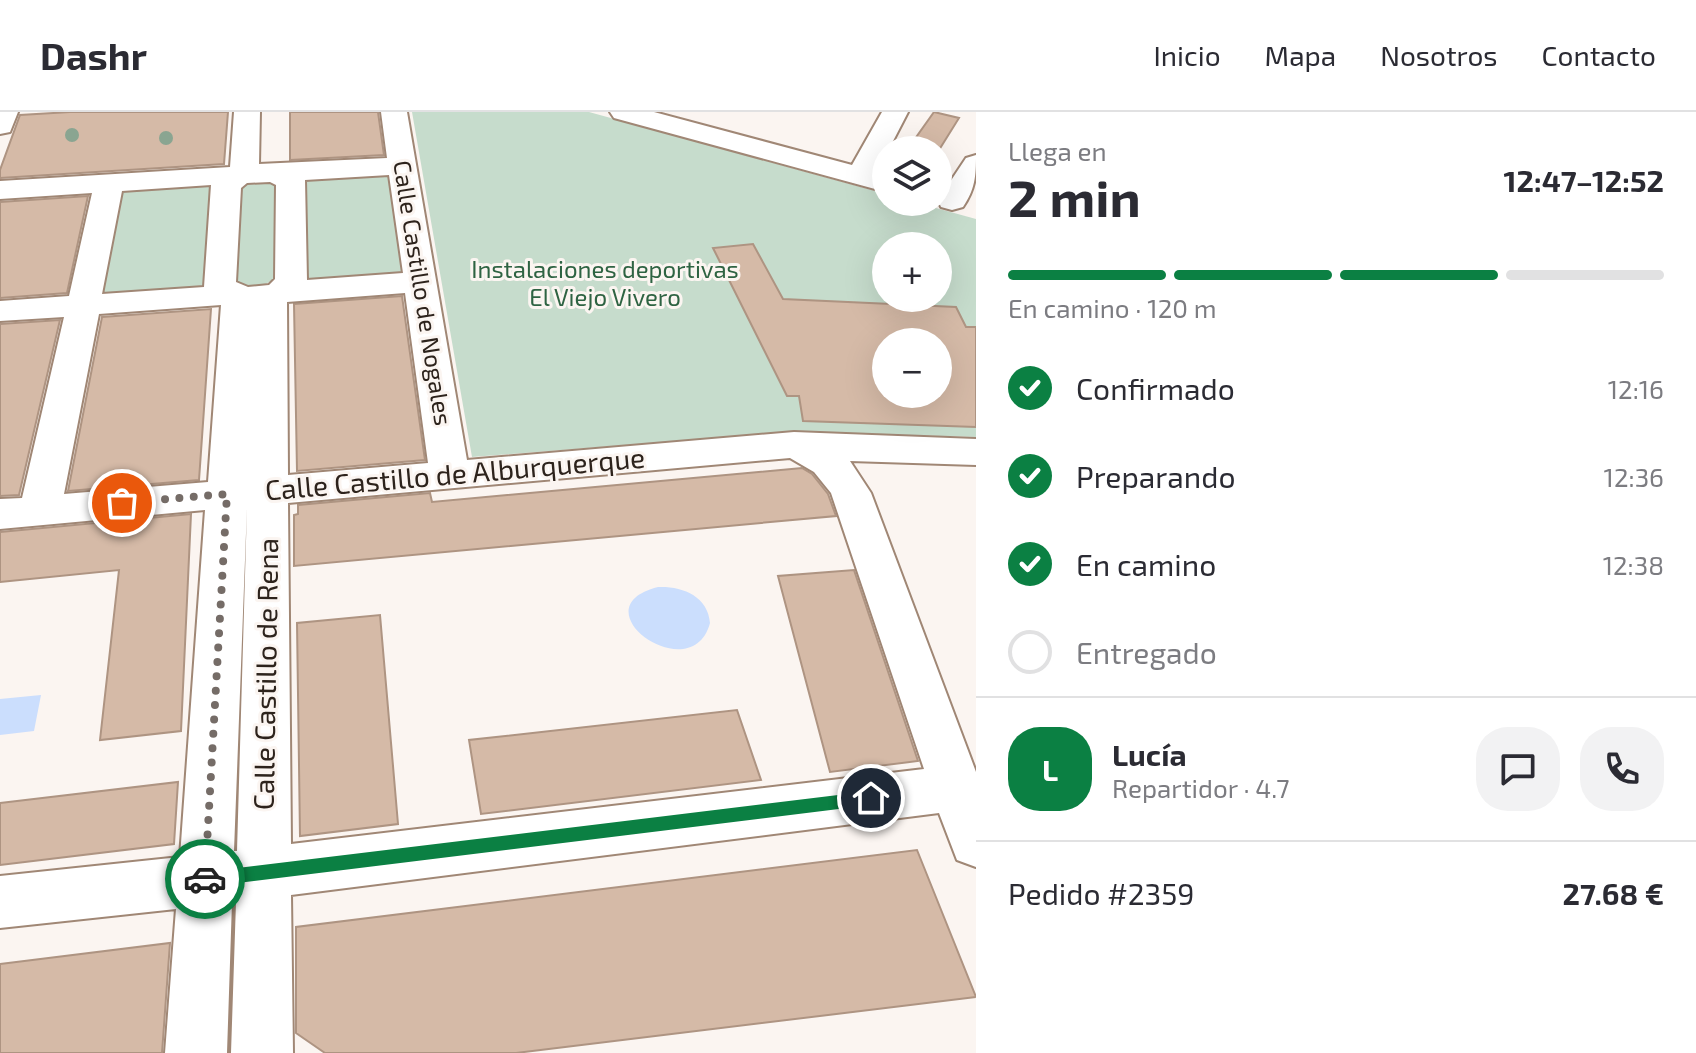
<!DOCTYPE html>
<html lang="es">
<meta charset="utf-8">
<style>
:root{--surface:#fff;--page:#f2f2f3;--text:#2b2b33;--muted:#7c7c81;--line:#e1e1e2;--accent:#0b8043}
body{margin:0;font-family:"Exo 2",sans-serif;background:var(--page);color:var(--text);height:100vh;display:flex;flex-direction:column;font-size:30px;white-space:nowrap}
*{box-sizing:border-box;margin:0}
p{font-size:26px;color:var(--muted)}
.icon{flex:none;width:44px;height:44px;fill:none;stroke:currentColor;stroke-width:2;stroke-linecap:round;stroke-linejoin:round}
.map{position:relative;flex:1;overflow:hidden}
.panel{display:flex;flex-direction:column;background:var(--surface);width:720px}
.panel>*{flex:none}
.fabs{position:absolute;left:872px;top:24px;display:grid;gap:16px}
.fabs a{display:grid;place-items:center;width:80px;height:80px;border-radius:50%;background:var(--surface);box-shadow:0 8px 32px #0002;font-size:40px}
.pin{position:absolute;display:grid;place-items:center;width:68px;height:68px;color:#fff;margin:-34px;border:4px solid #fff;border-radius:50%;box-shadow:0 2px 8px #0007}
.courier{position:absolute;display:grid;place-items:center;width:80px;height:80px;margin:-40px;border:6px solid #0b8043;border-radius:50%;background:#fff;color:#222;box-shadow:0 2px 10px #0007}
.overview em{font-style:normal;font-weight:700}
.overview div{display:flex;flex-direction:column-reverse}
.overview{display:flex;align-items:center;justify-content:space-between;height:136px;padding:0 32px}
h1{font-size:52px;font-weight:700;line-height:60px}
.bar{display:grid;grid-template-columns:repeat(4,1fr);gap:12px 8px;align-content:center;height:96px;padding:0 32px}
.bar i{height:10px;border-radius:6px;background:var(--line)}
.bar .active{background:var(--accent)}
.bar p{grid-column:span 4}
.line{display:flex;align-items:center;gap:20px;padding:0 32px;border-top:2px solid var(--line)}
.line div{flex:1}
.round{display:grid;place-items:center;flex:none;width:84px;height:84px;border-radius:32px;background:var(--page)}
ol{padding:0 32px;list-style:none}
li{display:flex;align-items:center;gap:24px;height:88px}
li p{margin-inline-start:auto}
li .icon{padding:8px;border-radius:50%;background:var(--accent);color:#fff;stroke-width:4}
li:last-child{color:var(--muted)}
li i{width:44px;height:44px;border:4px solid var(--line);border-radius:50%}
header{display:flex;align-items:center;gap:48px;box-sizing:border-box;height:112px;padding:0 40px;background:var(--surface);border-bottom:2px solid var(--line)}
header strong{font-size:38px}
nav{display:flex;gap:44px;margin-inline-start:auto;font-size:28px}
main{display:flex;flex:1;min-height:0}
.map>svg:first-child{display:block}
.green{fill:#c6dccc;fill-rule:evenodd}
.water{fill:#cbdefd}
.building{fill:#d5baa7;stroke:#ae9482;stroke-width:2;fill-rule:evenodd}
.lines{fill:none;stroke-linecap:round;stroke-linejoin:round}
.minor-casing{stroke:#a08775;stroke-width:4}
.minor{fill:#fff;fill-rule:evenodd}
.tree{fill:#8aa591}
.route{fill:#0b8043}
.done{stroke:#756c67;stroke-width:8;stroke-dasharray:0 14.4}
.labels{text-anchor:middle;stroke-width:6;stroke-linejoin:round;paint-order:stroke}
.far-park-label{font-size:24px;fill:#2e6342;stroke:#fbf5f1}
.far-street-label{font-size:24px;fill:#2d231c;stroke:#fbf5f1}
.street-label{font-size:28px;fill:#2d231c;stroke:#fbf5f1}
</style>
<header>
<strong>Dashr</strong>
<nav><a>Inicio</a><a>Mapa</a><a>Nosotros</a><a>Contacto</a></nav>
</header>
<main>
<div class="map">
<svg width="976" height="941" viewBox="0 0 976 941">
<rect width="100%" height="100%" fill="#fbf5f1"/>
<!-- green -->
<path class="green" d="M 412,0 L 589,0 L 886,82 L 886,90 L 914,90 L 976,107 L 976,325 L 792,320 L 472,345 ZM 886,134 L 938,134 L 938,186 L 886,186 ZM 886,230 L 938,230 L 938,282 L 886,282 Z
M 392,59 L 407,164 L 303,172 L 301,65 Z
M 212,69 L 206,181 L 95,188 L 116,75 Z
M 264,69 L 278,75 L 278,164 C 262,177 249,178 230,169 L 235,77 L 248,70 Z"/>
<!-- water -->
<path class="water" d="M 658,475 C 682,474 708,484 710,511 C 692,579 575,496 658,475 Z
M 41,583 L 34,619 L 0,623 L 0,587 Z"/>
<!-- building -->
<path class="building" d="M 70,0 L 228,0 L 224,52 L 0,66 L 0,58 L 20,3 Z
M 290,0 L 378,0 L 384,43 L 290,48 Z
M 934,0 L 959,6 L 939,38 L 907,38 Z
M 88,84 L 67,181 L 0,186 L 0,90 Z
M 753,132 L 783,187 L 956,195 L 966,215 L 976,215 L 976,315 L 803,309 L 799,284 L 787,284 L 713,136 ZM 886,230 L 938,230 L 938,282 L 886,282 Z
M 402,184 L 425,348 L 297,359 L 294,192 Z
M 211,197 L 199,368 L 68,379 L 102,205 Z
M 60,208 L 19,383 L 0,384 L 0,212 Z
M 802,356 L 812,362 L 828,382 L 836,404 L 294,454 L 294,403 L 298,402 L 298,393 L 430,381 L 432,390 Z
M 191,402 L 181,619 L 100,628 L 119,458 L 0,470 L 0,420 Z
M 854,458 L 918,649 L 830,660 L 778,464 Z
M 380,503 L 398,712 L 300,724 L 297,511 Z
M 737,598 L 761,668 L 481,702 L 469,628 Z
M 178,670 L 174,732 L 0,753 L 0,691 Z
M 917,738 L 976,885 L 516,941 L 325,941 L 296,921 L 296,815 Z
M 170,831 L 162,941 L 0,941 L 0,852 Z"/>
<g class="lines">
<!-- minor casing -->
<g class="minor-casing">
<path id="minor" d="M 0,0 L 18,0 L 10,20 L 0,22 Z
M 234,0 L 260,0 L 259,52 L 387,46 L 381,0 L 407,0 L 467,348 L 794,320 L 976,327 L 976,353 L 850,349 L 871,381 L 976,660 L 976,755 L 957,748 L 939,701 L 291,783 L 293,941 L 231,941 L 236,790 L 232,790 L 227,941 L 165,941 L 176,797 L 0,816 L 0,764 L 180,745 L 205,398 L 0,417 L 0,387 L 22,386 L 64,205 L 0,209 L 0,189 L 69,184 L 92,81 L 0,87 L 0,69 L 230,55 ZM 389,63 L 403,161 L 307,168 L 305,68 ZM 270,70 L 276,73 L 275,167 L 269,173 L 248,175 L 236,170 L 241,76 L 247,71 ZM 211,73 L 204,175 L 102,182 L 122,79 ZM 405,181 L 428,351 L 288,363 L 287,190 ZM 221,193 L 208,370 L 64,382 L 99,202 ZM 790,346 L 814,360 L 831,381 L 924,657 L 291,732 L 288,391 ZM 247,395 L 237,739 L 234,739 Z
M 610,0 L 654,0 L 852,53 L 882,0 L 908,0 L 877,60 L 886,62 L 886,80 L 614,6 Z
M 976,43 C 976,65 975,77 963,95 L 952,98 L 941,95 L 938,88 L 966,46 Z"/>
</g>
<!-- minor -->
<use href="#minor" class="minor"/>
</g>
<!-- trees -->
<g class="tree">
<circle cx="72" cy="23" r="7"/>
<circle cx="166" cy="26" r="7"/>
</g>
<!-- route -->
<path class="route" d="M 871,679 L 878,686 L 871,693 L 205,775 L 197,767 L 205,760 Z"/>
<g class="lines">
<!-- done -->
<path class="done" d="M 122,391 L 227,382 L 205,767"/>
</g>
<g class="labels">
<!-- far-park labels -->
<g class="far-park-label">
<text x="605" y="166">Instalaciones deportivas<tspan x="605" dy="28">El Viejo Vivero</tspan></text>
</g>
<!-- far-street labels -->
<g class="far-street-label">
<text transform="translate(422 181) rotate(81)" y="8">Calle Castillo de Nogales</text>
</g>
<!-- street labels -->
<g class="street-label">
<text transform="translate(455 362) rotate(-5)" y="10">Calle Castillo de Alburquerque</text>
<text transform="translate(266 562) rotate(-89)" y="10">Calle Castillo de Rena</text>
</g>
</g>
</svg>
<div class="fabs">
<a><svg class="icon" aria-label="layers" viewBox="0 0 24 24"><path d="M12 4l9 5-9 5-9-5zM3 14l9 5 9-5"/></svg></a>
<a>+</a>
<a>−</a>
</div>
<div class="pin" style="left:122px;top:391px;background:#ea580c"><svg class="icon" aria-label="bag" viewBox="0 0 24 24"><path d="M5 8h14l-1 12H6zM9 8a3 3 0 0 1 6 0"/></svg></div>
<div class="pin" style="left:871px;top:686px;background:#1f2937"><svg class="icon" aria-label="home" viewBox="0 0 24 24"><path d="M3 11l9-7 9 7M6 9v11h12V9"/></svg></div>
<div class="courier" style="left:205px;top:767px"><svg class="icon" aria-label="car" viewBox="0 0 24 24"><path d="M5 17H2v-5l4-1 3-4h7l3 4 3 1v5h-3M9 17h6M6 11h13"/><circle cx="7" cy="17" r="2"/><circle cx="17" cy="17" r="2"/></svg></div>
</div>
<section class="panel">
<div class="overview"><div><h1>2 min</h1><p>Llega en</p></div><em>12:47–12:52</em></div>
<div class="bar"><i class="active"></i><i class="active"></i><i class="active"></i><i></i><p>En camino · 120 m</p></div>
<ol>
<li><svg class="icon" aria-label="check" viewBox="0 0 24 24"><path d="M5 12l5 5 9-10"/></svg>Confirmado<p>12:16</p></li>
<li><svg class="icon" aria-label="check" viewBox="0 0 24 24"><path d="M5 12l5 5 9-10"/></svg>Preparando<p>12:36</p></li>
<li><svg class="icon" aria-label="check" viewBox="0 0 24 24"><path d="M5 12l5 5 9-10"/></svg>En camino<p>12:38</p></li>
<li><i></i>Entregado</li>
</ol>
<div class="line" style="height:144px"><b class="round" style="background:var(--accent);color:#fff">L</b><div><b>Lucía</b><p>Repartidor · 4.7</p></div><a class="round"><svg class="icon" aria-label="chat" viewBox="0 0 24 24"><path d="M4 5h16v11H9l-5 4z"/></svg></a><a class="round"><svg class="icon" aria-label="phone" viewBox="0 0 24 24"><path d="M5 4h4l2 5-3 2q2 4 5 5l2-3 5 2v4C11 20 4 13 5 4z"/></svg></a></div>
<div class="line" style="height:104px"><div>Pedido #2359</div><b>27.68 €</b></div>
</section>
</main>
